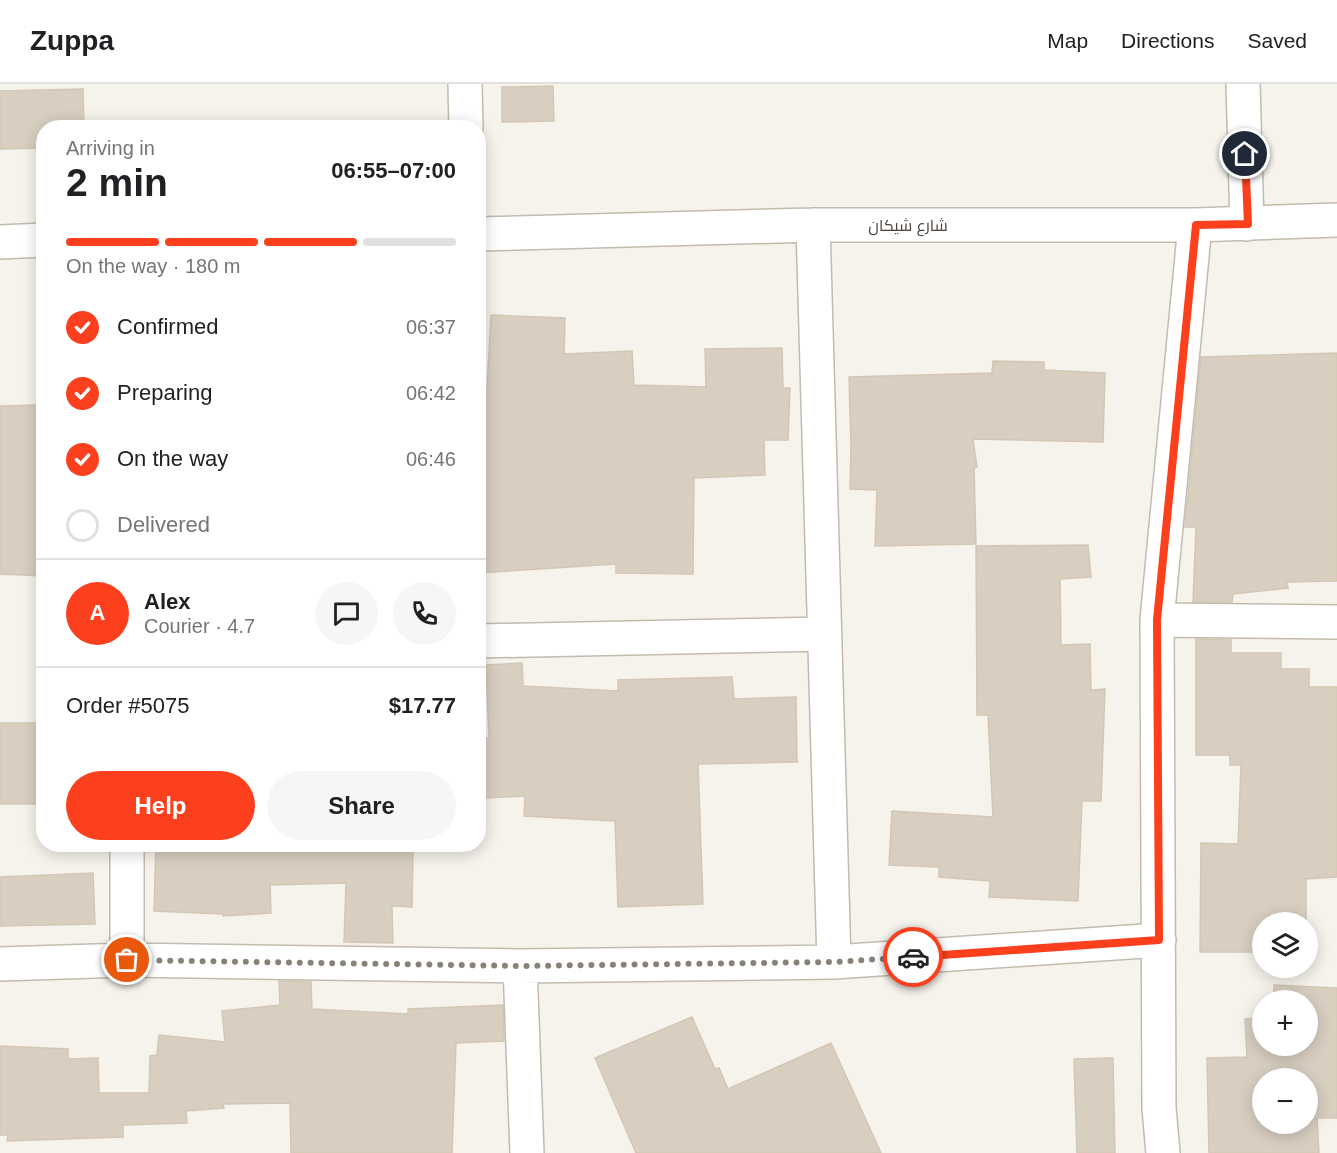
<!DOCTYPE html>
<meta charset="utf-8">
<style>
:root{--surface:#fff;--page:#f6f6f6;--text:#202124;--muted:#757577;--line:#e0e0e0;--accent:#fc3f1d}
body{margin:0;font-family:Helvetica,Cairo,sans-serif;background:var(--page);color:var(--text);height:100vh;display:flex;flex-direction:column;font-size:22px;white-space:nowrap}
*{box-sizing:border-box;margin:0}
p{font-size:20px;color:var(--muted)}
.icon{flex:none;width:33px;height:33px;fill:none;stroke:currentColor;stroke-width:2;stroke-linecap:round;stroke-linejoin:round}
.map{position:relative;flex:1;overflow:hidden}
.sheet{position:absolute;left:36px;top:36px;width:450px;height:732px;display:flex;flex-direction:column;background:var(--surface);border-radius:24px;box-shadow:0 3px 15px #0003}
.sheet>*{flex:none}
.tools{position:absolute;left:1252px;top:828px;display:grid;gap:12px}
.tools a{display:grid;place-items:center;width:66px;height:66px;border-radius:50%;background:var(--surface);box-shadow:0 3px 15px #0003;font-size:30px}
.pin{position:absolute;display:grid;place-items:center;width:51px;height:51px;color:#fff;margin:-26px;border:3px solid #fff;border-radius:50%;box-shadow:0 2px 6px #0007}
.courier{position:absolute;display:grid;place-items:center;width:60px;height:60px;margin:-30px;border:4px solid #fc3f1d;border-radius:50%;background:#fff;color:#222;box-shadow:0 2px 8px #0007}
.summary em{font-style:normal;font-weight:800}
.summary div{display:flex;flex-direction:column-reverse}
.summary{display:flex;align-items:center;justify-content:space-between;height:102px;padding:0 30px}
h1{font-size:39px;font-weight:800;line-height:45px}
.bar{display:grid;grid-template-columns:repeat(4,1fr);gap:9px 6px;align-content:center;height:72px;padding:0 30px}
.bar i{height:8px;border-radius:4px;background:var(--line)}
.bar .active{background:var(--accent)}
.bar p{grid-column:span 4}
.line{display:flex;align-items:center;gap:15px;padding:0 30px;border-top:2px solid var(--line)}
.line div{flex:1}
.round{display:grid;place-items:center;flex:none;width:63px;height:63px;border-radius:32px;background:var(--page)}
ol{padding:0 30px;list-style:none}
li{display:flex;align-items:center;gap:18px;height:66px}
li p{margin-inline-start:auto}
li .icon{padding:6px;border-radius:50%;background:var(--accent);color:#fff;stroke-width:4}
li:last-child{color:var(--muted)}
li i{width:33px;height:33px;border:3px solid var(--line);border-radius:50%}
.primary-button{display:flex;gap:12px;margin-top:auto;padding:12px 30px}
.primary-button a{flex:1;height:69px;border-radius:36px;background:var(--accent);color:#fff;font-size:24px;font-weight:800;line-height:69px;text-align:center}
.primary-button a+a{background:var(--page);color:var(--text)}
header{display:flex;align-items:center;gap:36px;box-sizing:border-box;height:84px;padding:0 30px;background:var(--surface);border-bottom:2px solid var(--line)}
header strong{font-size:28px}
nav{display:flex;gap:33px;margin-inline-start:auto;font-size:21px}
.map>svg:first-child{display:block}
.building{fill:#d8cfc1;stroke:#d3c7b4;stroke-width:1.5;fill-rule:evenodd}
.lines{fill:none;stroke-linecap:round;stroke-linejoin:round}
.minor-casing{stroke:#c2bbae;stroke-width:36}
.minor{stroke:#fff;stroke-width:33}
.done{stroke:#878178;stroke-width:6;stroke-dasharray:0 10.8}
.route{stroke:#fc3f1d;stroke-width:8}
.labels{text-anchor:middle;stroke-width:6;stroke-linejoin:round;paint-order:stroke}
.street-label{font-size:16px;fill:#4b4439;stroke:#fff}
</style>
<header>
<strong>Zuppa</strong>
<nav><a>Map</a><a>Directions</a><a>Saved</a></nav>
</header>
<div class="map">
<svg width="1337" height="1069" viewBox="0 0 1337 1069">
<rect width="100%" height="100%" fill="#f6f3ec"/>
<!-- building -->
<path class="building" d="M 553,2 L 554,37 L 502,38 L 502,3 Z
M 83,5 L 84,44 L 44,44 L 44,64 L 0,65 L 0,7 Z
M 491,231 L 565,234 L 564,270 L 632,267 L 634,301 L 706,303 L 705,265 L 782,264 L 783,304 L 790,304 L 788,356 L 764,356 L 765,391 L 694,394 L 693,490 L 616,489 L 616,480 L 478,489 L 478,306 L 487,306 Z
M 1337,269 L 1337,497 L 1287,498 L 1288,504 L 1233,510 L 1232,518 L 1193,518 L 1196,443 L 1185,443 L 1201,273 Z
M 993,277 L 1044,278 L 1044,286 L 1105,289 L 1103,358 L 973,355 L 977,383 L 974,384 L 976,460 L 875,462 L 877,406 L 850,405 L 851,362 L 849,293 L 992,289 Z
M 39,321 L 44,420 L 43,492 L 0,490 L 0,322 Z
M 1088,461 L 1091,493 L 1060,495 L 1061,561 L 1090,560 L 1091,606 L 1105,605 L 1101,717 L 1082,717 L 1078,817 L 989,813 L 990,797 L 939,793 L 939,783 L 889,781 L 892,727 L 993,733 L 988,631 L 977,631 L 976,462 Z
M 1196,555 L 1231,556 L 1231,569 L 1281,569 L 1281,585 L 1309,585 L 1309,603 L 1337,603 L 1337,793 L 1306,795 L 1306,838 L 1263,838 L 1263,868 L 1200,868 L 1201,759 L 1238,760 L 1241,681 L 1230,681 L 1230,671 L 1196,671 Z
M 522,579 L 523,602 L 618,607 L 618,596 L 732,593 L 734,615 L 796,613 L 797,678 L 698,680 L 703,820 L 618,823 L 615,737 L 524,732 L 525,712 L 484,714 L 482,654 L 489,654 L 486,581 Z
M 0,639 L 44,639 L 44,720 L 0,720 Z
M 156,760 L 413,760 L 412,823 L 392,822 L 393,859 L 344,858 L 346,799 L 270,801 L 271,829 L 223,832 L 223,830 L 154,827 Z
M 93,789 L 95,840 L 0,842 L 0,793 Z
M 279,897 L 311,898 L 312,925 L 408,930 L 408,925 L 503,921 L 504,957 L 456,959 L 452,1069 L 291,1069 L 290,1019 L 223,1020 L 224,1024 L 186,1027 L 187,1039 L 123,1041 L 123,1053 L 7,1057 L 8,1051 L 0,1051 L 0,962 L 68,965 L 68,975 L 98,974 L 99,1009 L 149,1009 L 150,972 L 157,971 L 159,951 L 225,958 L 222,927 L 280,921 Z
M 1274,901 L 1337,904 L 1337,1034 L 1317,1034 L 1319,1069 L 1209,1069 L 1207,974 L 1247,973 L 1245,935 L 1263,934 L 1263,962 L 1308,962 L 1308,916 L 1274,916 ZM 1263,994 L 1308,994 L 1308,1040 L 1263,1040 Z
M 692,933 L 715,985 L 719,984 L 728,1005 L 831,959 L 881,1069 L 636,1069 L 595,974 Z
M 1113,974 L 1115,1069 L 1077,1069 L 1074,975 Z"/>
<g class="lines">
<!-- minor casing -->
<g class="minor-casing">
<path id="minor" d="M 465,0 L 466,44
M 1243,0 L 1247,140
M 813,141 L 834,878
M 478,150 L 813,141 L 1195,141 L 1337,136
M 0,158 L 44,156
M 1157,536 L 1337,538
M 478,557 L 825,550
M 127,760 L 127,876
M 0,880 L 127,876 L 520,882 L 834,878 L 1159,856
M 520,882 L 527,1069
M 1163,1069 L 1159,1024 L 1157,536 L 1195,141"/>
</g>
<!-- minor -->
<use href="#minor" class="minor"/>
</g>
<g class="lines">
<!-- done -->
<path class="done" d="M 127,876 L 520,882 L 834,878 L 913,873"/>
<!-- route -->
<path class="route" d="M 913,873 L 1159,856 L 1157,536 L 1196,141 L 1248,140 L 1245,70"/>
</g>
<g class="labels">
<!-- street labels -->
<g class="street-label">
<text x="908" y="147">شارع شيكان</text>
</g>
</g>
</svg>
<div class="tools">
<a><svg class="icon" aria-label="layers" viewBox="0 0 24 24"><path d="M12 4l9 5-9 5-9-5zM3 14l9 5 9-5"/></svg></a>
<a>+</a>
<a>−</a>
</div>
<div class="pin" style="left:127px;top:876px;background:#ea580c"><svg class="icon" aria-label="bag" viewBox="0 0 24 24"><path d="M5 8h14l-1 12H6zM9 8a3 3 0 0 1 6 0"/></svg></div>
<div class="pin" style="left:1245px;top:70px;background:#1f2937"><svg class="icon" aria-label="home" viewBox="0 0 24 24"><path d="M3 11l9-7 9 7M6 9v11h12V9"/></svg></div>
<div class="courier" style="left:913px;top:873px"><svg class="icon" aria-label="car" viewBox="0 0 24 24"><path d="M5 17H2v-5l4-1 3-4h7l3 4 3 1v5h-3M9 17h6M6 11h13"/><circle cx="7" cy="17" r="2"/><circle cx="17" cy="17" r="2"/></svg></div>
<section class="sheet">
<div class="summary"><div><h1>2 min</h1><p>Arriving in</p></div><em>06:55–07:00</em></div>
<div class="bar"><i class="active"></i><i class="active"></i><i class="active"></i><i></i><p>On the way · 180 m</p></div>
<ol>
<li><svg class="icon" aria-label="check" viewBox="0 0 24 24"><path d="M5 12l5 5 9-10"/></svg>Confirmed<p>06:37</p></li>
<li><svg class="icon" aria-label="check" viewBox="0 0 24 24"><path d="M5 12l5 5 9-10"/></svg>Preparing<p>06:42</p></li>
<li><svg class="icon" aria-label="check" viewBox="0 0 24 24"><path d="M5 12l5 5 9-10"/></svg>On the way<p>06:46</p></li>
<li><i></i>Delivered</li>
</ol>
<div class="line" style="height:108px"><b class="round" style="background:var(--accent);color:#fff">A</b><div><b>Alex</b><p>Courier · 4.7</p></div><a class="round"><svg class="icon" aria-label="chat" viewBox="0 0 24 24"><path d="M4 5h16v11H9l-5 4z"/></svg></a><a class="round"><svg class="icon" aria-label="phone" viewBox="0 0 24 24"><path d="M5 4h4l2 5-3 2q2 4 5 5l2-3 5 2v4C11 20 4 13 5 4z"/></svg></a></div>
<div class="line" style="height:78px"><div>Order #5075</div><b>$17.77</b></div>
<div class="primary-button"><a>Help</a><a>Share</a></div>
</section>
</div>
